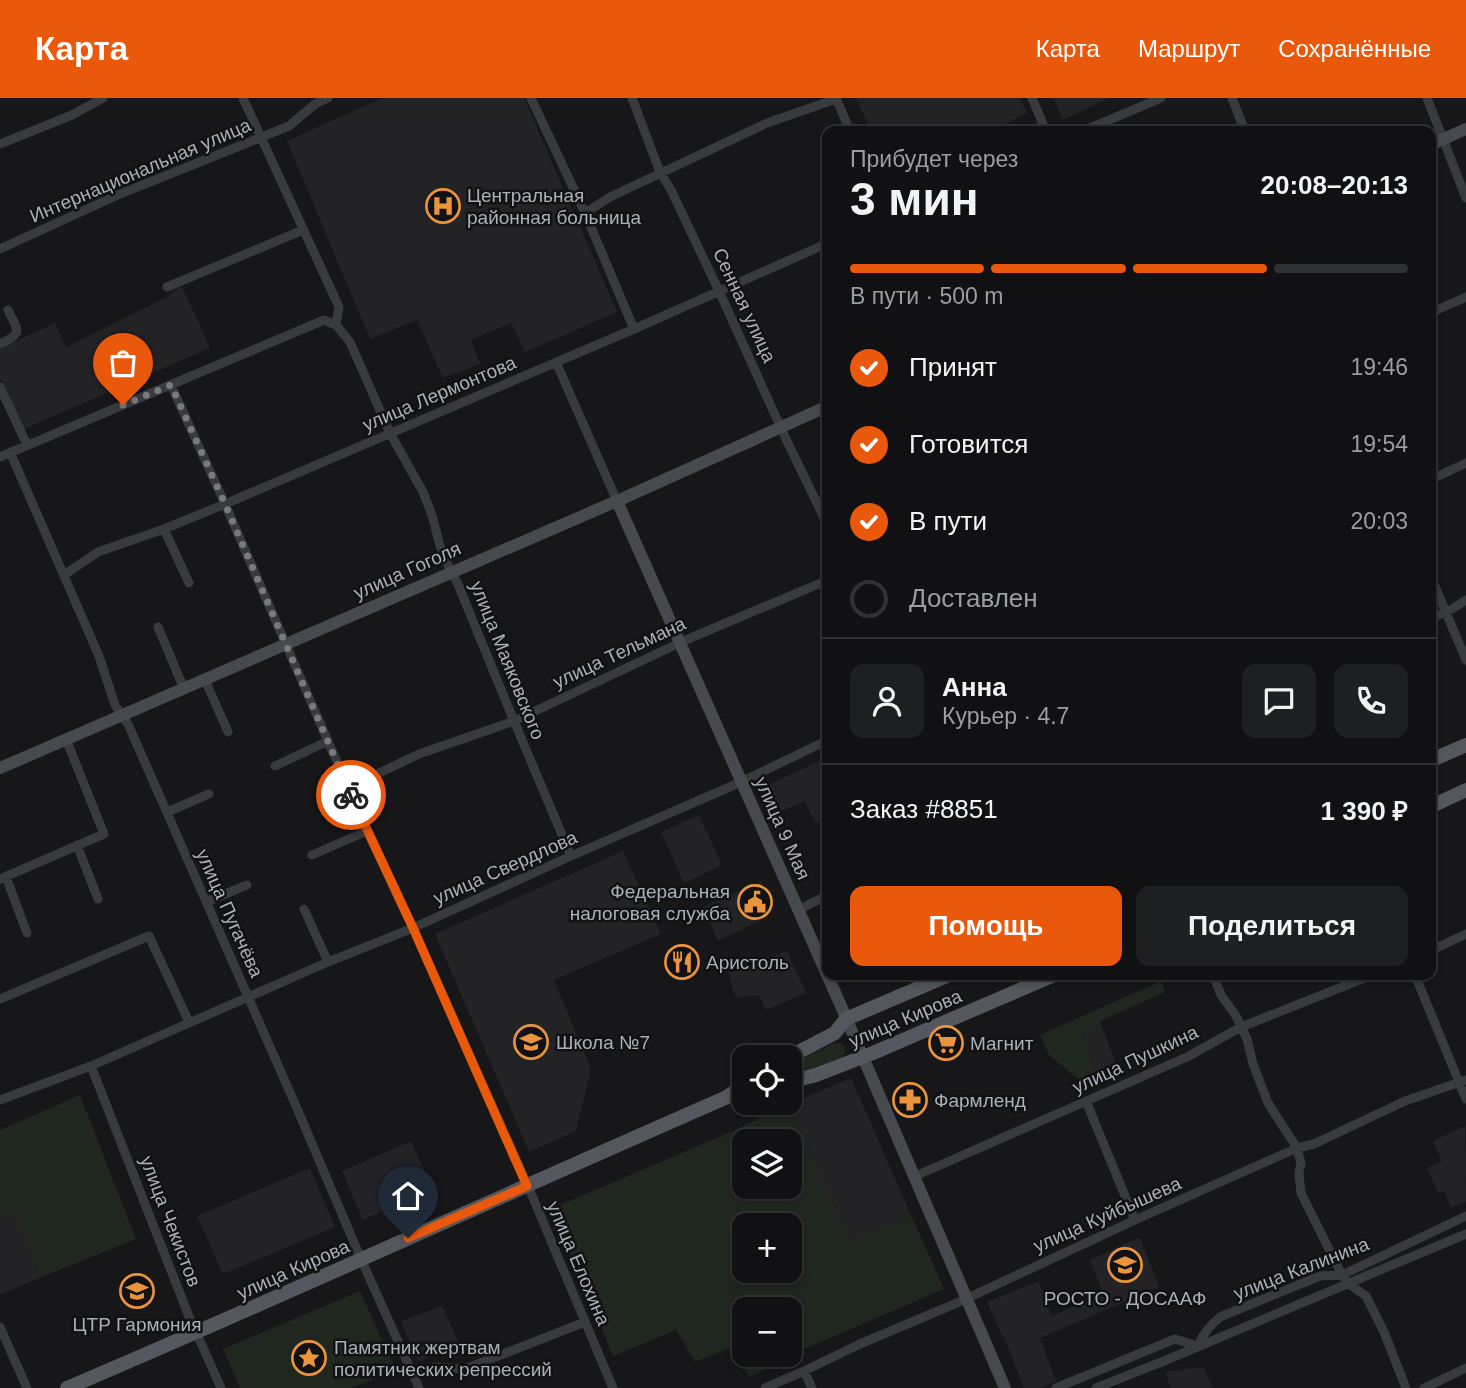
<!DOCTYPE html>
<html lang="ru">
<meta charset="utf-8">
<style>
:root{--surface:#111113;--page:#1e1f21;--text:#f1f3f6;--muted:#9c9da0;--line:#303133;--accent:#ea580c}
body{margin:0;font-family:Helvetica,sans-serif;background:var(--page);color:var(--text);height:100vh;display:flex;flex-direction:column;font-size:26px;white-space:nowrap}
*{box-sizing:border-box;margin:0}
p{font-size:23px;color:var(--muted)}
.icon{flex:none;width:38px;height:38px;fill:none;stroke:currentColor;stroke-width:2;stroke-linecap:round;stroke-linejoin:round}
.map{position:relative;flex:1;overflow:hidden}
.side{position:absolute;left:822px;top:28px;width:614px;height:854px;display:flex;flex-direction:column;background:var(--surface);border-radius:14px;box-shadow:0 4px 10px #0003,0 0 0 2px var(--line)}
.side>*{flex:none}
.tools{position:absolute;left:732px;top:947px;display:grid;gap:14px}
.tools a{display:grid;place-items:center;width:70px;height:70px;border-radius:14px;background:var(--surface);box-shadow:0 4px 10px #0003,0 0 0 2px var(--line);font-size:35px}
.pin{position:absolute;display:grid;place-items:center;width:60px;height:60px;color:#fff;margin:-72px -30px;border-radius:50% 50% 50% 0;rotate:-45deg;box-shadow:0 0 7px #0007}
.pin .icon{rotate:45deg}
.courier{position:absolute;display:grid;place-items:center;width:70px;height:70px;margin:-35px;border:5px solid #ea580c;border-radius:50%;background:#fff;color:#222;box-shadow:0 2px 9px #0007}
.headline em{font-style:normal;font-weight:700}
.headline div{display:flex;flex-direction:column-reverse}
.headline{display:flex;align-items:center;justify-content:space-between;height:119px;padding:0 28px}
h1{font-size:46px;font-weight:700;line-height:52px}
.bar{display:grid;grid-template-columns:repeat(4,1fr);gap:10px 7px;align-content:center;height:84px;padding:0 28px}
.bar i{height:9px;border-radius:5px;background:var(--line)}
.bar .active{background:var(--accent)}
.bar p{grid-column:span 4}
.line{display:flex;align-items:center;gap:18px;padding:0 28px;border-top:2px solid var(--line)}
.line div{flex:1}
.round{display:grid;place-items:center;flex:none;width:74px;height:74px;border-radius:14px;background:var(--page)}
ol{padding:0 28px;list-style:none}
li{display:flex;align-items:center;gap:21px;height:77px}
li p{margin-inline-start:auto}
li .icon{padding:7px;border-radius:50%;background:var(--accent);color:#fff;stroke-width:4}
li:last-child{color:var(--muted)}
li i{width:38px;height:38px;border:4px solid var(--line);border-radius:50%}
.button{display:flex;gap:14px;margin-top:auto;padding:14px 28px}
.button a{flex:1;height:80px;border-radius:14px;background:var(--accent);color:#fff;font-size:28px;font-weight:700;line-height:80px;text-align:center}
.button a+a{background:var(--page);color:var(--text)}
header{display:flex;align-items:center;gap:42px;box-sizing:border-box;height:98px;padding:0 35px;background:var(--accent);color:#fff}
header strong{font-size:33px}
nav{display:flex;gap:38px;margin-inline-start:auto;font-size:24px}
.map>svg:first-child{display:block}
.built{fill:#232326}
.green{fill:#1f271f;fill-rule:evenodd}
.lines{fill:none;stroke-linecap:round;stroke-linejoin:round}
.street{stroke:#383a3e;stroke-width:9}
.secondary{stroke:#46494e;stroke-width:12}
.primary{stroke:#54575d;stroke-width:14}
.done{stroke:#777a80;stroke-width:7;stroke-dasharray:0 12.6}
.route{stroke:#ea580c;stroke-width:9}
.labels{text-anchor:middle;stroke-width:5;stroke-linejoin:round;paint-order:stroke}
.street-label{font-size:19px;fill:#aab0b8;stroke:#121214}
.poi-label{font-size:19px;fill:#aab0b8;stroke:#121214;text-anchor:start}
</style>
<header>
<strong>Карта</strong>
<nav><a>Карта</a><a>Маршрут</a><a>Сохранённые</a></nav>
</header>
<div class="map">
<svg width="1466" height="1290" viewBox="0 0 1466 1290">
<rect width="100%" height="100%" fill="#171719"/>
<!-- built -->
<path class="built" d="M 382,0 L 524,0 L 617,214 L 525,254 L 511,225 L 471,242 L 480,266 L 443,280 L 417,222 L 370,241 L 287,43 Z
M 856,0 L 1020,0 L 1027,15 L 990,33 L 871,33 Z
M 1053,0 L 1109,0 L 1063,22 Z
M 182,188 L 210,250 L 24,331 L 0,280 L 0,250 L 55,225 L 66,249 L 167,199 Z
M 828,659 L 828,719 L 815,725 L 805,703 L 775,716 L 763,689 Z
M 699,717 L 722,767 L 684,785 L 661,734 Z
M 623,753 L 661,836 L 554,882 L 591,971 L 576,1033 L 529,1054 L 435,836 Z
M 761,783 L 771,812 L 767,819 L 718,843 L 703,809 Z
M 787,853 L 806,895 L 766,912 L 759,897 L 736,900 L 727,871 L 755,859 L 758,865 Z
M 1102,928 L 1117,969 L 1097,976 L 1082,936 Z
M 851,980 L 911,1117 L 851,1143 L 788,1007 Z
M 1465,1028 L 1466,1104 L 1451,1110 L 1444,1093 L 1438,1095 L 1427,1070 L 1442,1063 L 1433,1043 Z
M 411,1043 L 432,1091 L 363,1122 L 342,1073 Z
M 310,1070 L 335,1129 L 223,1176 L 197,1118 Z
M 16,1116 L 39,1180 L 0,1197 L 0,1122 Z
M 1140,1139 L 1159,1189 L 1040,1240 L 1056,1283 L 1040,1290 L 1024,1290 L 1004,1239 L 1002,1237 L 987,1204 L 1039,1183 L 1052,1218 L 1103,1196 L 1090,1162 Z
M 442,1208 L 460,1247 L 418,1263 L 401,1223 Z
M 1203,1269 L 1213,1290 L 1171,1290 L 1165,1274 Z"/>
<!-- green -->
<path class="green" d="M 1161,883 L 1165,894 L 1100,923 L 1102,928 L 1082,936 L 1097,976 L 1086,988 L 1049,957 L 1040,937 Z
M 834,945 L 840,945 L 845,949 L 845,955 L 841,960 L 808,974 L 802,972 L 799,965 L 803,960 Z
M 80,997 L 136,1141 L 39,1180 L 16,1116 L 0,1122 L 0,1032 Z
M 788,1007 L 851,1143 L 911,1117 L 944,1191 L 788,1258 L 749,1280 L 735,1248 L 695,1264 L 676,1232 L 613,1258 L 551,1111 L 726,1036 ZM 789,1043 L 789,1088 L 744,1088 L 744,1043 ZM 744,1127 L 789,1127 L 789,1172 L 744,1172 ZM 744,1211 L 789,1211 L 789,1256 L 744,1256 Z
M 360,1193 L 396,1272 L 351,1290 L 240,1290 L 223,1251 Z"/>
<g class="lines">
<!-- street -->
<path class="street" d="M 243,0 L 339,209 L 336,227 L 350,244 L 390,335 L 423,394 L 432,417 L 440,448 L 451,474 L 457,484 L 514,623 L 571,758
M 531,0 L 585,115 L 634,231
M 632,0 L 660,74 L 671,92 L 719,193 L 785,339 L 828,428
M 836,0 L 850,33
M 1032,0 L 1046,33
M 1232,0 L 1245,33
M 1427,0 L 1466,100
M 1083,33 L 1161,0
M 0,46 L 72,17 L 103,0
M 585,115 L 610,99 L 767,25 L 836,1
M 0,151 L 120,96 L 289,28 L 315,6 L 328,0
M 167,189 L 303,132
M 1432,214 L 1466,199
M 0,246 C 24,235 18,233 8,212
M 556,264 L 617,403
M 171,287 L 225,406 L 367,733 L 413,830 L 528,1088 L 613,1290
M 0,289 L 27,347
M 10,354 L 99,558 L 115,607 L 128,626 L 296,1008 L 361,1161 L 419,1290
M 0,359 L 324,222 L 336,227
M 1432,381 L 1466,365
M 164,431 L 189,485
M 64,477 L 98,454 L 164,431 L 225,406 L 634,231 L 828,145
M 1432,481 L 1466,562
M 1432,520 L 1452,511 L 1466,502
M 158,529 L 184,591
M 205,582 L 228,634
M 275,668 L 328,643
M 348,690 L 419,656 L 514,623 L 688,541 L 828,482
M 167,714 L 209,696
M 77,747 L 98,801
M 312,757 L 367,733
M 6,779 L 27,835
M 0,781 L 104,736 L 66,641
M 206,804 L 247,787
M 304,811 L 328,864
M 798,812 L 828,797
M 1432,852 L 1466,836
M 1213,877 L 1221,897 L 1236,918 L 1247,941 L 1253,966 L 1268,1005 L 1297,1050 L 1301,1065 L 1299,1075 L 1301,1095 L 1342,1177 L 1349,1186 L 1366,1198 L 1384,1234 L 1406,1290
M 1415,877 L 1466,1001
M 0,901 L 149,838 L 189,924
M 91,968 L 188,1216 L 221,1290
M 0,1002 L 91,968 L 328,864 L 413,830 L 571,758 L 741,684 L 828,642
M 1086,1003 L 1135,1122
M 913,1079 L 1187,959 L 1241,929 L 1372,877
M 0,1229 L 27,1290
M 804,1273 L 812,1290
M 414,1277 L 435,1269 L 465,1271 L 585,1224
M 765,1290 L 804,1273 L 860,1246 L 957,1205 L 1135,1122 L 1297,1050 L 1314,1046 L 1405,1003 L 1466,982
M 1056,1290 L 1175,1241 L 1198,1248 C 1203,1235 1210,1228 1220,1219 L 1320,1178 L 1342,1177 L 1466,1118
M 1096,1290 L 1164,1263 L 1466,1136
M 1424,1290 L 1466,1270"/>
<!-- secondary -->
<path class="secondary" d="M 1432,46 L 1466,31
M 617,403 L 841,908 L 1005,1290
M 0,670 L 617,403 L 828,308"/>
<!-- primary -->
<path class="primary" d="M 1432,662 L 1466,647
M 1432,708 L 1466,692
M 789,959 L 835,935 L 846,921 L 949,877
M 789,984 L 816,977 L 873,955 L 1054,877
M 67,1290 C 288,1196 505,1096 725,1000 L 744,988"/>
</g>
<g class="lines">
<!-- done -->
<path class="done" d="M 123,307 L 171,287 L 225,406 L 351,697"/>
<!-- route -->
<path class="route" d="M 351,697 L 413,830 L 527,1088 L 408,1140"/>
</g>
<!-- icons -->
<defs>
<g id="hospital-ring" transform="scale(1.75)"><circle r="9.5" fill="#121214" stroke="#ea953e" stroke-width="1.5"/><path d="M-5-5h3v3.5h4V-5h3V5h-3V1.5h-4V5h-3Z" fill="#ea953e"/></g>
<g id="civic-ring" transform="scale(1.75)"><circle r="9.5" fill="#121214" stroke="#ea953e" stroke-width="1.5"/><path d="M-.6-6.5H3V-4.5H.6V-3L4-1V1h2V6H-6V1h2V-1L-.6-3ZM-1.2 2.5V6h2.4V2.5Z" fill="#ea953e"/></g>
<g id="restaurant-ring" transform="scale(1.75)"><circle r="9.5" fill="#121214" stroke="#ea953e" stroke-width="1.5"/><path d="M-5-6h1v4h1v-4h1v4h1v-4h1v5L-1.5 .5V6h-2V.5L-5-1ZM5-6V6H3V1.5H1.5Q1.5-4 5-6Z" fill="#ea953e"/></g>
<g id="school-ring" transform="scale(1.75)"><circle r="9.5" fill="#121214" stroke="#ea953e" stroke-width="1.5"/><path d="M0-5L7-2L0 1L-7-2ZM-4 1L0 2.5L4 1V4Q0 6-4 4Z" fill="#ea953e"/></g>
<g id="supermarket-ring" transform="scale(1.75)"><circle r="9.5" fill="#121214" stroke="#ea953e" stroke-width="1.5"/><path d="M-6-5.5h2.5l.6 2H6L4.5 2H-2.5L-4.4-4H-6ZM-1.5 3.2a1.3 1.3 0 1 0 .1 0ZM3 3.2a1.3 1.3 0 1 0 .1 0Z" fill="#ea953e"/></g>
<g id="pharmacy-ring" transform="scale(1.75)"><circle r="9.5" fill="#121214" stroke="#ea953e" stroke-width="1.5"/><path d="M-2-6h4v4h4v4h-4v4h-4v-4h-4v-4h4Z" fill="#ea953e"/></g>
<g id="sight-ring" transform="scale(1.75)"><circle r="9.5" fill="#121214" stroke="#ea953e" stroke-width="1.5"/><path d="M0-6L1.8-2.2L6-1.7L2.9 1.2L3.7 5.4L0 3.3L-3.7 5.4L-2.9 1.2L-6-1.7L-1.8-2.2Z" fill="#ea953e"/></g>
</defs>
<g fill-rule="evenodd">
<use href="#hospital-ring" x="443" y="108"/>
<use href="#civic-ring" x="755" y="804"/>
<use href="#restaurant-ring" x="682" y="864"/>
<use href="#school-ring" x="531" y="944"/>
<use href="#supermarket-ring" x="946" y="945"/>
<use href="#pharmacy-ring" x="910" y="1002"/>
<use href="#school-ring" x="1125" y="1167"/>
<use href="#school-ring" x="137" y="1193"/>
<use href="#sight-ring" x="309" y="1260"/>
</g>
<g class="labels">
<!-- street labels -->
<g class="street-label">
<text transform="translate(140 72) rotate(-23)" y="7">Интернациональная улица</text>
<text transform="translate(745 207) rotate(65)" y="7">Сенная улица</text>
<text transform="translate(439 295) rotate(-23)" y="7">улица Лермонтова</text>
<text transform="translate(407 472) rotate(-24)" y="7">улица Гоголя</text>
<text transform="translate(619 554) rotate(-25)" y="7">улица Тельмана</text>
<text transform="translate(508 562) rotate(68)" y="7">улица Маяковского</text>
<text transform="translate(783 730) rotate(66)" y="7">улица 9 Мая</text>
<text transform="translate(505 769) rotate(-24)" y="7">улица Свердлова</text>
<text transform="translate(230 815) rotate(66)" y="7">улица Пугачёва</text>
<text transform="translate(905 920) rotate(-23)" y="7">улица Кирова</text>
<text transform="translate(1135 961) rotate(-25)" y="7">улица Пушкина</text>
<text transform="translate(1107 1116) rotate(-24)" y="7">улица Куйбышева</text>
<text transform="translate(171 1123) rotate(69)" y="7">улица Чекистов</text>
<text transform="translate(579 1165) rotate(67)" y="7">улица Елохина</text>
<text transform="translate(1301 1170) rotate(-21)" y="7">улица Калинина</text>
<text transform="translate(293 1171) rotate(-24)" y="7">улица Кирова</text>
</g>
<!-- poi labels -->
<g class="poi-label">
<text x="467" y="104">Центральная<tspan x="467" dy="22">районная больница</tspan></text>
<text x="730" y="800" text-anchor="end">Федеральная<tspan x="730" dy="22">налоговая служба</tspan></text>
<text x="706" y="871">Аристоль</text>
<text x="556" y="951">Школа №7</text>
<text x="970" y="952">Магнит</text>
<text x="934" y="1009">Фармленд</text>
<text x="1125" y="1207" text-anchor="middle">РОСТО - ДОСААФ</text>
<text x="137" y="1233" text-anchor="middle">ЦТР Гармония</text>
<text x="334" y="1256">Памятник жертвам<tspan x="334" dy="22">политических репрессий</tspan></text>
</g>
</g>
</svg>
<div class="tools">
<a><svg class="icon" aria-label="locate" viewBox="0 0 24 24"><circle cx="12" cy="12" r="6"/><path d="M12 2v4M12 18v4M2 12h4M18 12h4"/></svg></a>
<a><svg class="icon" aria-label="layers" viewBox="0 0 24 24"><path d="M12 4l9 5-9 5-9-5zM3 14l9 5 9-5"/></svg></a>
<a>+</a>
<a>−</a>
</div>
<div class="pin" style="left:123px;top:307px;background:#ea580c"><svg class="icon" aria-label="bag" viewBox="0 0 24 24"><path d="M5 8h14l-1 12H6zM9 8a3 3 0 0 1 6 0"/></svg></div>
<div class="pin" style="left:408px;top:1140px;background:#1f2937"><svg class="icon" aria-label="home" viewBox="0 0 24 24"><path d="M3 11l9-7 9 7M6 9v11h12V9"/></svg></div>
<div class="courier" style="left:351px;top:697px"><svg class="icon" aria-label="bike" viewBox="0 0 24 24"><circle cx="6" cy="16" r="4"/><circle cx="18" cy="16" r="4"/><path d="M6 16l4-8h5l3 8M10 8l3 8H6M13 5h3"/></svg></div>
<section class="side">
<div class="headline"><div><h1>3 мин</h1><p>Прибудет через</p></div><em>20:08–20:13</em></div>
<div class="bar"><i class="active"></i><i class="active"></i><i class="active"></i><i></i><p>В пути · 500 m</p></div>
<ol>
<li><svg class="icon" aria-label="check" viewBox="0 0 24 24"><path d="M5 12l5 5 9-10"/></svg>Принят<p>19:46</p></li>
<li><svg class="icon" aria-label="check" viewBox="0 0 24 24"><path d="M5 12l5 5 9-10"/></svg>Готовится<p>19:54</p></li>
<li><svg class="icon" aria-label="check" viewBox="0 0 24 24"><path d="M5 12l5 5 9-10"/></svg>В пути<p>20:03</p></li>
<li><i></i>Доставлен</li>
</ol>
<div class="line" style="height:126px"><a class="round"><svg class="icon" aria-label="person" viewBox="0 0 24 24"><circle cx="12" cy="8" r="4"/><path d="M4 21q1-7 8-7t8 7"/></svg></a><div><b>Анна</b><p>Курьер · 4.7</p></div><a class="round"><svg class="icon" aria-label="chat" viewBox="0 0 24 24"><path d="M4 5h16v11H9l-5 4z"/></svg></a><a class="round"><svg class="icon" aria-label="phone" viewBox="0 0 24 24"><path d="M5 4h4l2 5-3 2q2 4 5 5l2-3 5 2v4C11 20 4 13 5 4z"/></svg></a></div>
<div class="line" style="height:91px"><div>Заказ #8851</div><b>1 390 ₽</b></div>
<div class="button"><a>Помощь</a><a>Поделиться</a></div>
</section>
</div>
